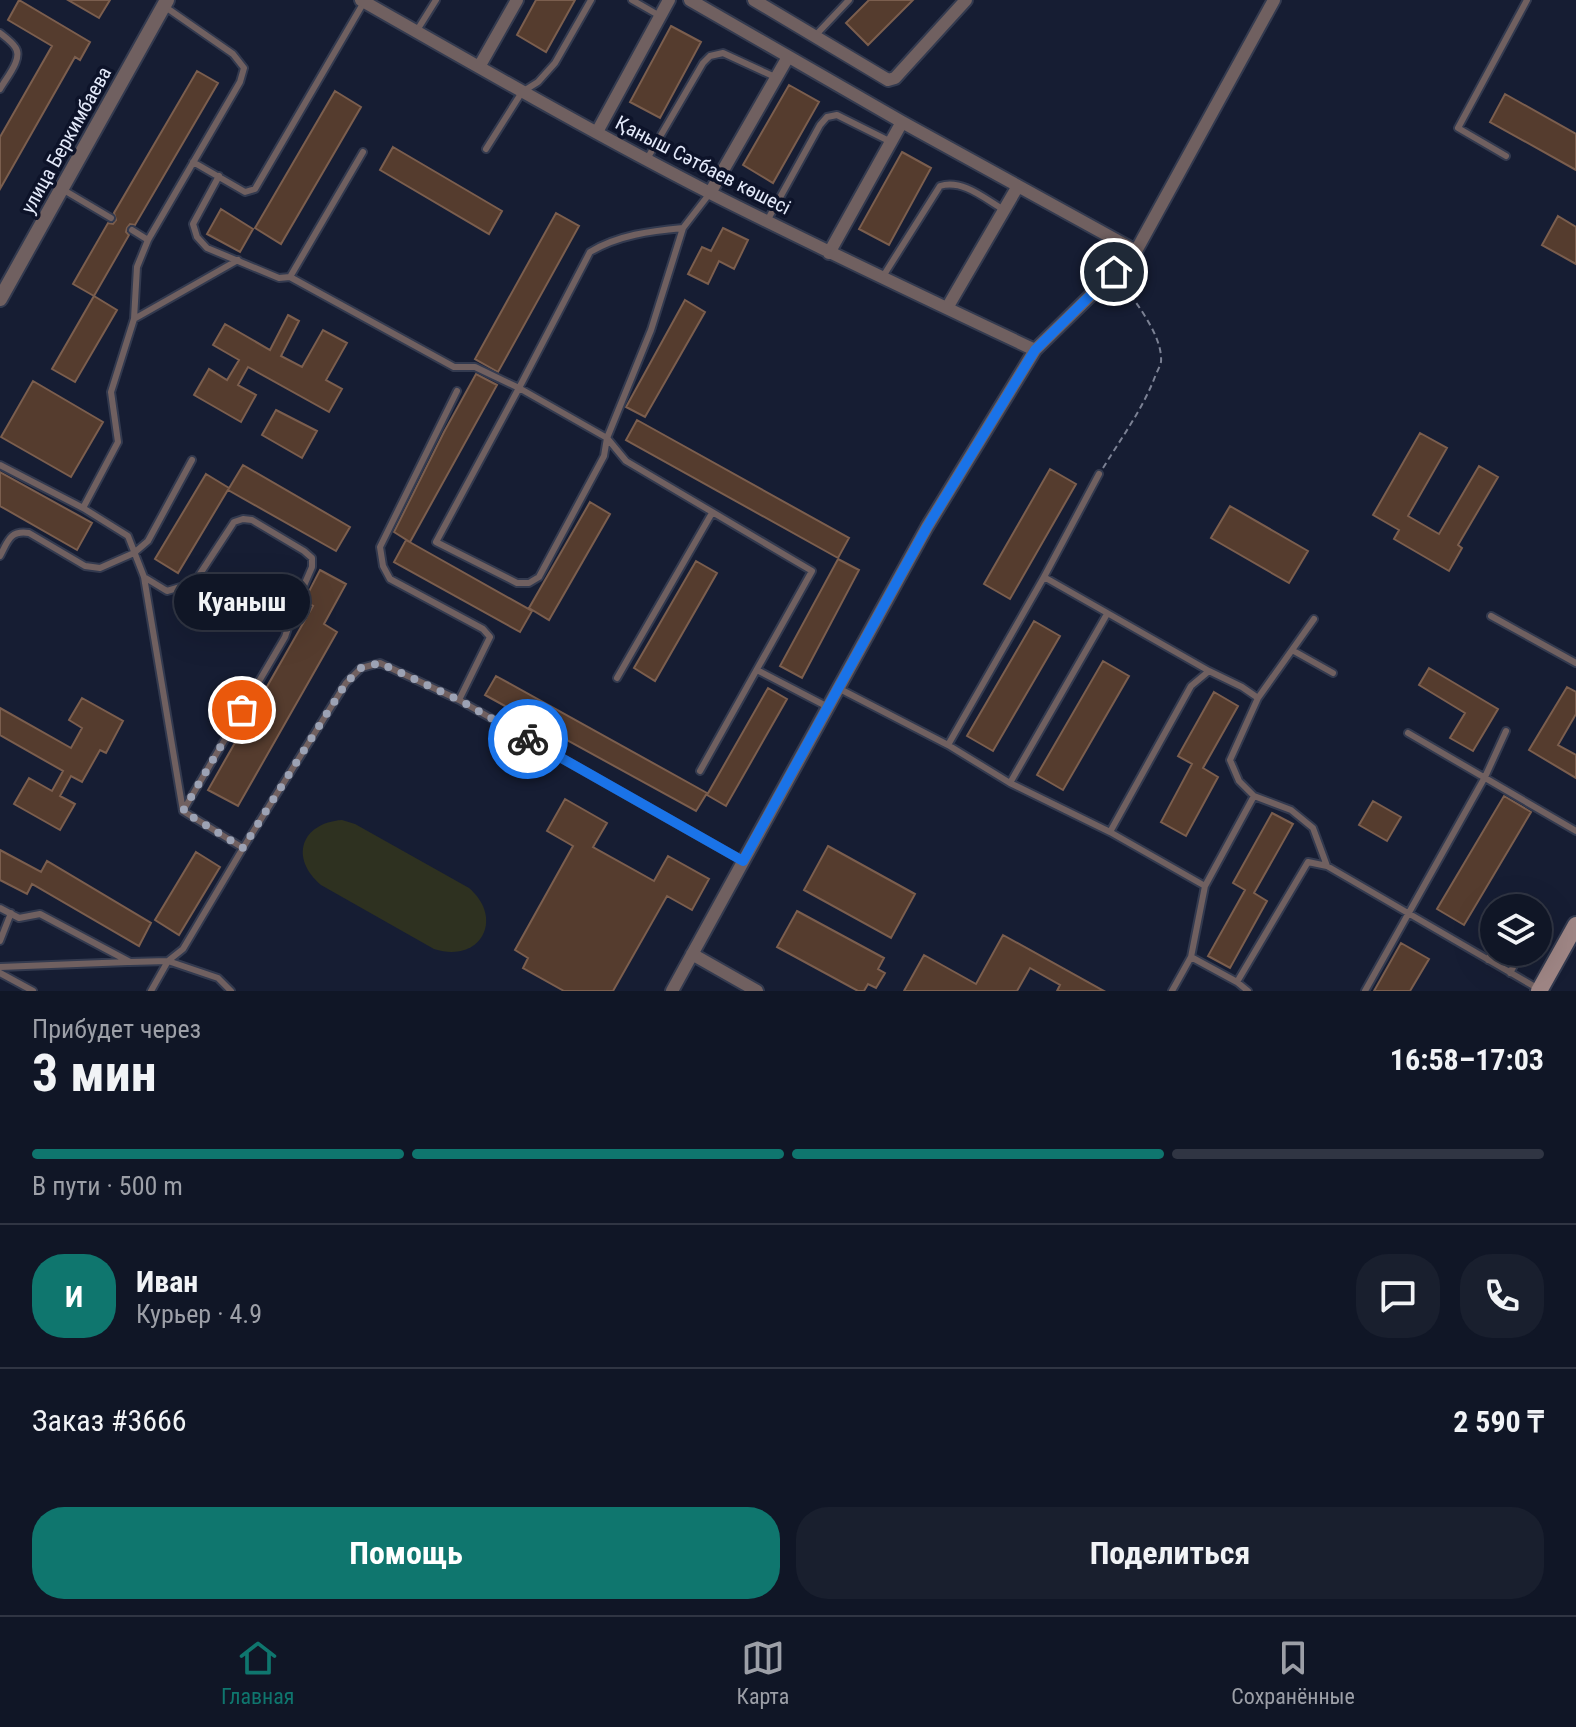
<!DOCTYPE html>
<html lang="ru">
<meta charset="utf-8">
<style>
:root{--surface:#101626;--page:#191f2e;--text:#f1f3f6;--muted:#9c9fa7;--line:#303543;--accent:#0f766e}
body{margin:0;font-family:"Roboto Condensed",sans-serif;background:var(--page);color:var(--text);height:100vh;display:flex;flex-direction:column;font-size:30px;white-space:nowrap}
*{box-sizing:border-box;margin:0}
p{font-size:26px;color:var(--muted)}
.icon{flex:none;width:44px;height:44px;fill:none;stroke:currentColor;stroke-width:2;stroke-linecap:round;stroke-linejoin:round}
.map{position:relative;height:991px;overflow:hidden}
.sheet{display:flex;flex-direction:column;background:var(--surface);flex:1}
.sheet>*{flex:none}
.fabs{position:absolute;left:1480px;top:894px;display:grid;gap:16px}
.fabs a{display:grid;place-items:center;width:72px;height:72px;border-radius:50%;background:var(--surface);box-shadow:0 8px 32px #0002,0 0 0 2px var(--line);font-size:40px}
.pin{position:absolute;display:grid;place-items:center;width:68px;height:68px;color:#fff;margin:-34px;border:4px solid #fff;border-radius:50%;box-shadow:0 2px 8px #0007}
.courier{position:absolute;display:grid;place-items:center;width:80px;height:80px;margin:-40px;border:6px solid #1a73e8;border-radius:50%;background:#fff;color:#222;box-shadow:0 2px 10px #0007}
.bubble{position:absolute;height:56px;border-radius:28px;background:var(--surface);box-shadow:0 8px 32px #0002,0 0 0 2px var(--line);font-size:26px;font-weight:700;line-height:56px;text-align:center}
.head em{font-style:normal;font-weight:700}
.head div{display:flex;flex-direction:column-reverse}
.head{display:flex;align-items:center;justify-content:space-between;height:136px;padding:0 32px}
h1{font-size:52px;font-weight:700;line-height:60px}
.bar{display:grid;grid-template-columns:repeat(4,1fr);gap:12px 8px;align-content:center;height:96px;padding:0 32px}
.bar i{height:10px;border-radius:6px;background:var(--line)}
.bar .current{background:var(--accent)}
.bar p{grid-column:span 4}
.line{display:flex;align-items:center;gap:20px;padding:0 32px;border-top:2px solid var(--line)}
.line div{flex:1}
.round{display:grid;place-items:center;flex:none;width:84px;height:84px;border-radius:32px;background:var(--page)}
.primary-button{display:flex;gap:16px;margin-top:auto;padding:16px 32px}
.primary-button a{flex:1;height:92px;border-radius:32px;background:var(--accent);color:#fff;font-size:32px;font-weight:700;line-height:92px;text-align:center}
.primary-button a+a{background:var(--page);color:var(--text)}
.dock{display:flex;justify-content:space-around;align-items:center;height:112px;border-top:2px solid var(--line);background:var(--surface);font-size:22px;color:var(--muted)}
.dock a{display:grid;justify-items:center;gap:4px}
.dock .current{color:var(--accent)}
.map>svg:first-child{display:block}
.green{fill:#2e3120}
.building{fill:#553c2e;stroke:#7b5e4e;stroke-width:2}
.lines{fill:none;stroke-linecap:round;stroke-linejoin:round}
.service-casing{stroke:#333a4f;stroke-width:10}
.minor-casing{stroke:#333a4f;stroke-width:16}
.tertiary-casing{stroke:#333a4f;stroke-width:18}
.secondary-casing{stroke:#333a4f;stroke-width:20}
.path{stroke:#7b8194;stroke-width:2;stroke-dasharray:6 4;stroke-linecap:butt}
.service{stroke:#706060;stroke-width:6}
.minor{stroke:#706060;stroke-width:12}
.tertiary{stroke:#706060;stroke-width:14}
.secondary{stroke:#9f8685;stroke-width:16}
.done{stroke:#9ca2b4;stroke-width:8;stroke-dasharray:0 14.4}
.route{stroke:#1a73e8;stroke-width:10}
.labels{text-anchor:middle;stroke-width:7;stroke-linejoin:round;paint-order:stroke}
.street-label{font-size:20px;fill:#e4eafa;stroke:#0d1329}
</style>
<div class="map">
<svg width="1576" height="991" viewBox="0 0 1576 991">
<rect width="100%" height="100%" fill="#161d33"/>
<!-- green -->
<path class="green" d="M 342,820 L 355,824 L 469,888 C 505,919 480,964 434,949 L 321,885 C 289,858 301,823 342,820 Z"/>
<!-- building -->
<path class="building" d="M 19,0 L 90,42 L 80,60 L 75,57 L 0,189 L 0,137 L 52,46 L 8,20 Z
M 68,0 L 110,0 L 99,18 Z
M 536,0 L 575,0 L 546,52 L 517,35 Z
M 869,0 L 913,0 L 868,45 L 846,23 Z
M 671,26 L 701,42 L 660,118 L 630,102 Z
M 197,71 L 218,83 L 135,225 L 130,224 L 127,228 L 126,232 L 129,235 L 94,296 L 73,284 L 108,223 L 113,224 L 116,220 L 114,213 Z
M 789,85 L 819,102 L 773,183 L 743,165 Z
M 335,91 L 361,107 L 281,244 L 255,228 Z
M 1505,94 L 1576,134 L 1576,170 L 1490,122 Z
M 393,147 L 502,211 L 489,234 L 380,170 Z
M 902,152 L 931,168 L 889,245 L 859,229 Z
M 221,209 L 253,229 L 240,252 L 207,234 Z
M 556,213 L 579,226 L 498,372 L 475,359 Z
M 1558,216 L 1576,227 L 1576,264 L 1542,245 Z
M 723,228 L 748,240 L 734,269 L 719,261 L 708,284 L 688,274 L 702,247 L 711,251 Z
M 94,296 L 117,310 L 75,382 L 52,369 Z
M 685,300 L 705,312 L 645,417 L 626,407 Z
M 288,315 L 299,321 L 281,356 L 302,367 L 323,330 L 347,343 L 326,380 L 342,389 L 329,412 L 248,367 L 238,385 L 256,395 L 241,422 L 194,395 L 209,369 L 227,380 L 239,360 L 213,345 L 225,324 L 270,350 Z
M 476,374 L 497,385 L 410,542 L 394,532 L 444,432 Z
M 33,381 L 103,422 L 71,477 L 1,437 Z
M 276,410 L 317,431 L 302,458 L 262,435 Z
M 637,420 L 849,538 L 838,558 L 626,440 Z
M 1420,433 L 1447,448 L 1408,516 L 1439,534 L 1479,466 L 1498,477 L 1458,545 L 1462,548 L 1449,571 L 1394,539 L 1399,530 L 1373,515 Z
M 243,465 L 350,527 L 336,551 L 228,490 Z
M 1050,469 L 1076,484 L 1010,599 L 984,584 Z
M 0,472 L 92,523 L 77,550 L 0,506 Z
M 206,474 L 229,488 L 178,573 L 155,559 Z
M 590,502 L 610,514 L 549,620 L 529,608 Z
M 1230,506 L 1308,551 L 1289,583 L 1211,538 Z
M 406,540 L 532,611 L 520,632 L 394,562 Z
M 838,559 L 859,570 L 802,678 L 780,666 Z
M 696,561 L 717,573 L 655,681 L 634,668 Z
M 320,570 L 346,584 L 324,624 L 337,632 L 238,806 L 208,790 L 313,606 L 304,601 Z
M 1034,621 L 1060,636 L 993,751 L 967,736 Z
M 1103,661 L 1129,676 L 1063,790 L 1037,775 Z
M 1429,668 L 1498,709 L 1473,751 L 1450,738 L 1465,713 L 1419,685 Z
M 496,676 L 707,793 L 696,811 L 485,695 Z
M 1567,687 L 1576,692 L 1576,714 L 1558,745 L 1576,755 L 1576,778 L 1529,750 Z
M 768,688 L 787,699 L 726,806 L 707,795 Z
M 1214,692 L 1238,706 L 1203,768 L 1218,777 L 1186,836 L 1161,822 L 1192,764 L 1178,756 Z
M 82,698 L 123,721 L 106,753 L 100,750 L 82,782 L 71,776 L 60,796 L 75,804 L 60,830 L 14,804 L 29,778 L 52,791 L 63,771 L 0,735 L 0,708 L 71,748 L 82,728 L 69,720 Z
M 1504,796 L 1531,812 L 1464,925 L 1437,909 Z
M 565,799 L 607,823 L 593,847 L 654,881 L 668,856 L 709,879 L 692,910 L 667,896 L 613,991 L 564,991 L 523,968 L 528,958 L 515,950 L 573,846 L 547,831 Z
M 1373,801 L 1401,817 L 1387,841 L 1359,825 Z
M 1272,813 L 1293,824 L 1254,893 L 1267,901 L 1230,968 L 1208,956 L 1245,890 L 1233,883 Z
M 828,846 L 915,894 L 891,938 L 804,890 Z
M 0,850 L 41,872 L 47,861 L 151,923 L 139,946 L 32,884 L 27,894 L 0,880 Z
M 196,852 L 220,867 L 179,935 L 155,920 Z
M 797,911 L 884,958 L 878,969 L 885,973 L 876,988 L 868,984 L 864,991 L 858,991 L 777,947 Z
M 1003,935 L 1104,991 L 1057,991 L 1060,985 L 1030,968 L 1017,991 L 904,991 L 924,955 L 976,984 Z
M 1401,943 L 1429,959 L 1410,991 L 1374,991 Z"/>
<g class="lines">
<!-- service casing -->
<g class="service-casing">
<path id="service" d="M 632,0 L 660,16
M 416,32 L 436,0
M 0,33 C 5,37 12,42 15,47 C 24,58 6,78 0,89
M 814,37 L 849,0
M 486,149 L 522,92 L 538,82 L 555,63 L 591,0
M 1506,156 L 1458,128 L 1527,0
M 647,159 L 703,63 L 710,56 L 723,53 L 775,77
M 193,162 L 245,192 L 255,189 L 364,2
M 219,176 L 193,224 L 197,237 L 207,248 L 279,278 L 290,277 L 363,152
M 62,189 L 111,218
M 767,221 L 820,125 L 827,117 L 837,115 L 891,142
M 148,240 L 240,82 L 244,68 L 233,54 L 164,6
M 290,277 L 454,367 L 475,367 L 519,388 L 607,438 L 604,456 L 539,577 L 529,583 L 517,583 L 436,542 L 519,388 L 590,252 C 618,235 651,231 683,228
M 882,278 L 940,186 C 963,179 985,199 1004,210
M 134,319 L 238,260
M 457,391 L 380,547 L 383,566 L 390,579 L 483,629 L 490,637 L 459,700 L 743,861
M 0,465 L 83,508 L 118,442 L 111,392 L 134,319 L 137,267 L 148,240 L 132,230
M 83,508 L 128,536 L 144,577 L 183,811 L 285,637 L 296,604 L 312,567 L 312,558 L 304,551 L 252,520 L 243,519 L 234,522 L 194,583 L 167,591 L 144,577
M 0,556 C 8,541 10,530 29,533 L 85,566 L 100,568 L 134,553 L 148,541 L 192,460
M 1044,577 L 1099,474
M 1491,616 L 1576,663
M 1292,650 L 1333,673
M 757,670 L 828,707
M 617,678 L 712,513
M 838,688 L 948,745 L 1010,783 L 1110,832
M 1258,698 L 1314,619
M 1408,733 L 1576,831
M 948,745 L 1044,577 L 1209,671
M 700,771 L 812,571 L 626,461 L 607,438 L 651,330 L 683,228 L 710,193
M 1010,783 L 1107,614
M 1254,796 L 1239,781 L 1230,760 L 1258,698 L 1242,687 L 1209,671 L 1191,686 L 1110,832 L 1205,886 L 1254,796 L 1291,810 L 1313,828 L 1327,866 L 1537,988
M 243,848 L 346,683 L 361,668 L 380,663 L 459,700
M 1205,886 L 1191,957 L 1237,982 L 1308,862 L 1327,866
M 0,908 L 19,918 L 40,914 L 130,962 L 168,961 L 183,949 L 243,848 L 183,811
M 0,941 L 11,913
M 1488,960 L 1494,948
M 0,967 L 128,962
M 0,973 L 33,991
M 1510,973 L 1521,952
M 1237,982 L 1248,991
M 151,991 L 168,961 L 218,978 L 231,991
M 1172,991 L 1191,957
M 1365,991 L 1485,777 L 1506,731"/>
</g>
<!-- minor casing -->
<g class="minor-casing">
<path id="minor" d="M 361,0 C 477,66 593,133 712,194 C 819,248 927,299 1035,350
M 690,0 L 902,122 L 1136,251
M 754,0 L 888,80 L 895,78 L 966,0
M 479,67 L 517,0
M 597,132 L 669,0
M 710,193 L 788,57
M 829,253 L 902,122
M 947,308 L 1018,186
M 692,954 L 757,991
M 672,991 L 927,527 L 1035,350 L 1136,251 L 1274,0"/>
</g>
<!-- tertiary casing -->
<g class="tertiary-casing">
<path id="tertiary" d="M 0,299 L 167,0"/>
</g>
<!-- secondary casing -->
<g class="secondary-casing">
<path id="secondary" d="M 1539,991 L 1576,925"/>
</g>
<!-- path -->
<path class="path" d="M 1103,468 C 1122,437 1144,407 1156,374 C 1158,370 1160,366 1161,362 C 1163,336 1136,303 1122,283"/>
<!-- service -->
<use href="#service" class="service"/>
<!-- minor -->
<use href="#minor" class="minor"/>
<!-- tertiary -->
<use href="#tertiary" class="tertiary"/>
<!-- secondary -->
<use href="#secondary" class="secondary"/>
</g>
<g class="lines">
<!-- done -->
<path class="done" d="M 242,710 L 183,811 L 243,848 L 346,683 L 361,668 L 380,663 L 459,700 L 528,739"/>
<!-- route -->
<path class="route" d="M 528,739 L 743,861 L 927,527 L 1035,350 L 1114,272"/>
</g>
<g class="labels">
<!-- street labels -->
<g class="street-label">
<text transform="translate(66 140) rotate(-61)" y="7">улица Беркимбаева</text>
<text transform="translate(703 165) rotate(27)" y="7">Қаныш Сәтбаев көшесі</text>
</g>
</g>
</svg>
<div class="fabs">
<a><svg class="icon" aria-label="layers" viewBox="0 0 24 24"><path d="M12 4l9 5-9 5-9-5zM3 14l9 5 9-5"/></svg></a>
</div>
<div class="pin" style="left:242px;top:710px;background:#ea580c"><svg class="icon" aria-label="bag" viewBox="0 0 24 24"><path d="M5 8h14l-1 12H6zM9 8a3 3 0 0 1 6 0"/></svg></div>
<div class="pin" style="left:1114px;top:272px;background:#1f2937"><svg class="icon" aria-label="home" viewBox="0 0 24 24"><path d="M3 11l9-7 9 7M6 9v11h12V9"/></svg></div>
<div class="courier" style="left:528px;top:739px"><svg class="icon" aria-label="bike" viewBox="0 0 24 24"><circle cx="6" cy="16" r="4"/><circle cx="18" cy="16" r="4"/><path d="M6 16l4-8h5l3 8M10 8l3 8H6M13 5h3"/></svg></div>
<div class="bubble" style="left:174px;top:574px;width:136px">Куаныш</div>
</div>
<section class="sheet">
<div class="head"><div><h1>3 мин</h1><p>Прибудет через</p></div><em>16:58–17:03</em></div>
<div class="bar"><i class="current"></i><i class="current"></i><i class="current"></i><i></i><p>В пути · 500 m</p></div>
<div class="line" style="height:144px"><b class="round" style="background:var(--accent);color:#fff">И</b><div><b>Иван</b><p>Курьер · 4.9</p></div><a class="round"><svg class="icon" aria-label="chat" viewBox="0 0 24 24"><path d="M4 5h16v11H9l-5 4z"/></svg></a><a class="round"><svg class="icon" aria-label="phone" viewBox="0 0 24 24"><path d="M5 4h4l2 5-3 2q2 4 5 5l2-3 5 2v4C11 20 4 13 5 4z"/></svg></a></div>
<div class="line" style="height:104px"><div>Заказ #3666</div><b>2 590 ₸</b></div>
<div class="primary-button"><a>Помощь</a><a>Поделиться</a></div>
</section>
<nav class="dock">
<a class="current"><svg class="icon" aria-label="home" viewBox="0 0 24 24"><path d="M3 11l9-7 9 7M6 9v11h12V9"/></svg>Главная</a>
<a><svg class="icon" aria-label="map" viewBox="0 0 24 24"><path d="M3 6l6-2 6 2 6-2v14l-6 2-6-2-6 2zM9 4v14M15 6v14"/></svg>Карта</a>
<a><svg class="icon" aria-label="saved" viewBox="0 0 24 24"><path d="M7 4h10v16l-5-4-5 4z"/></svg>Сохранённые</a>
</nav>
